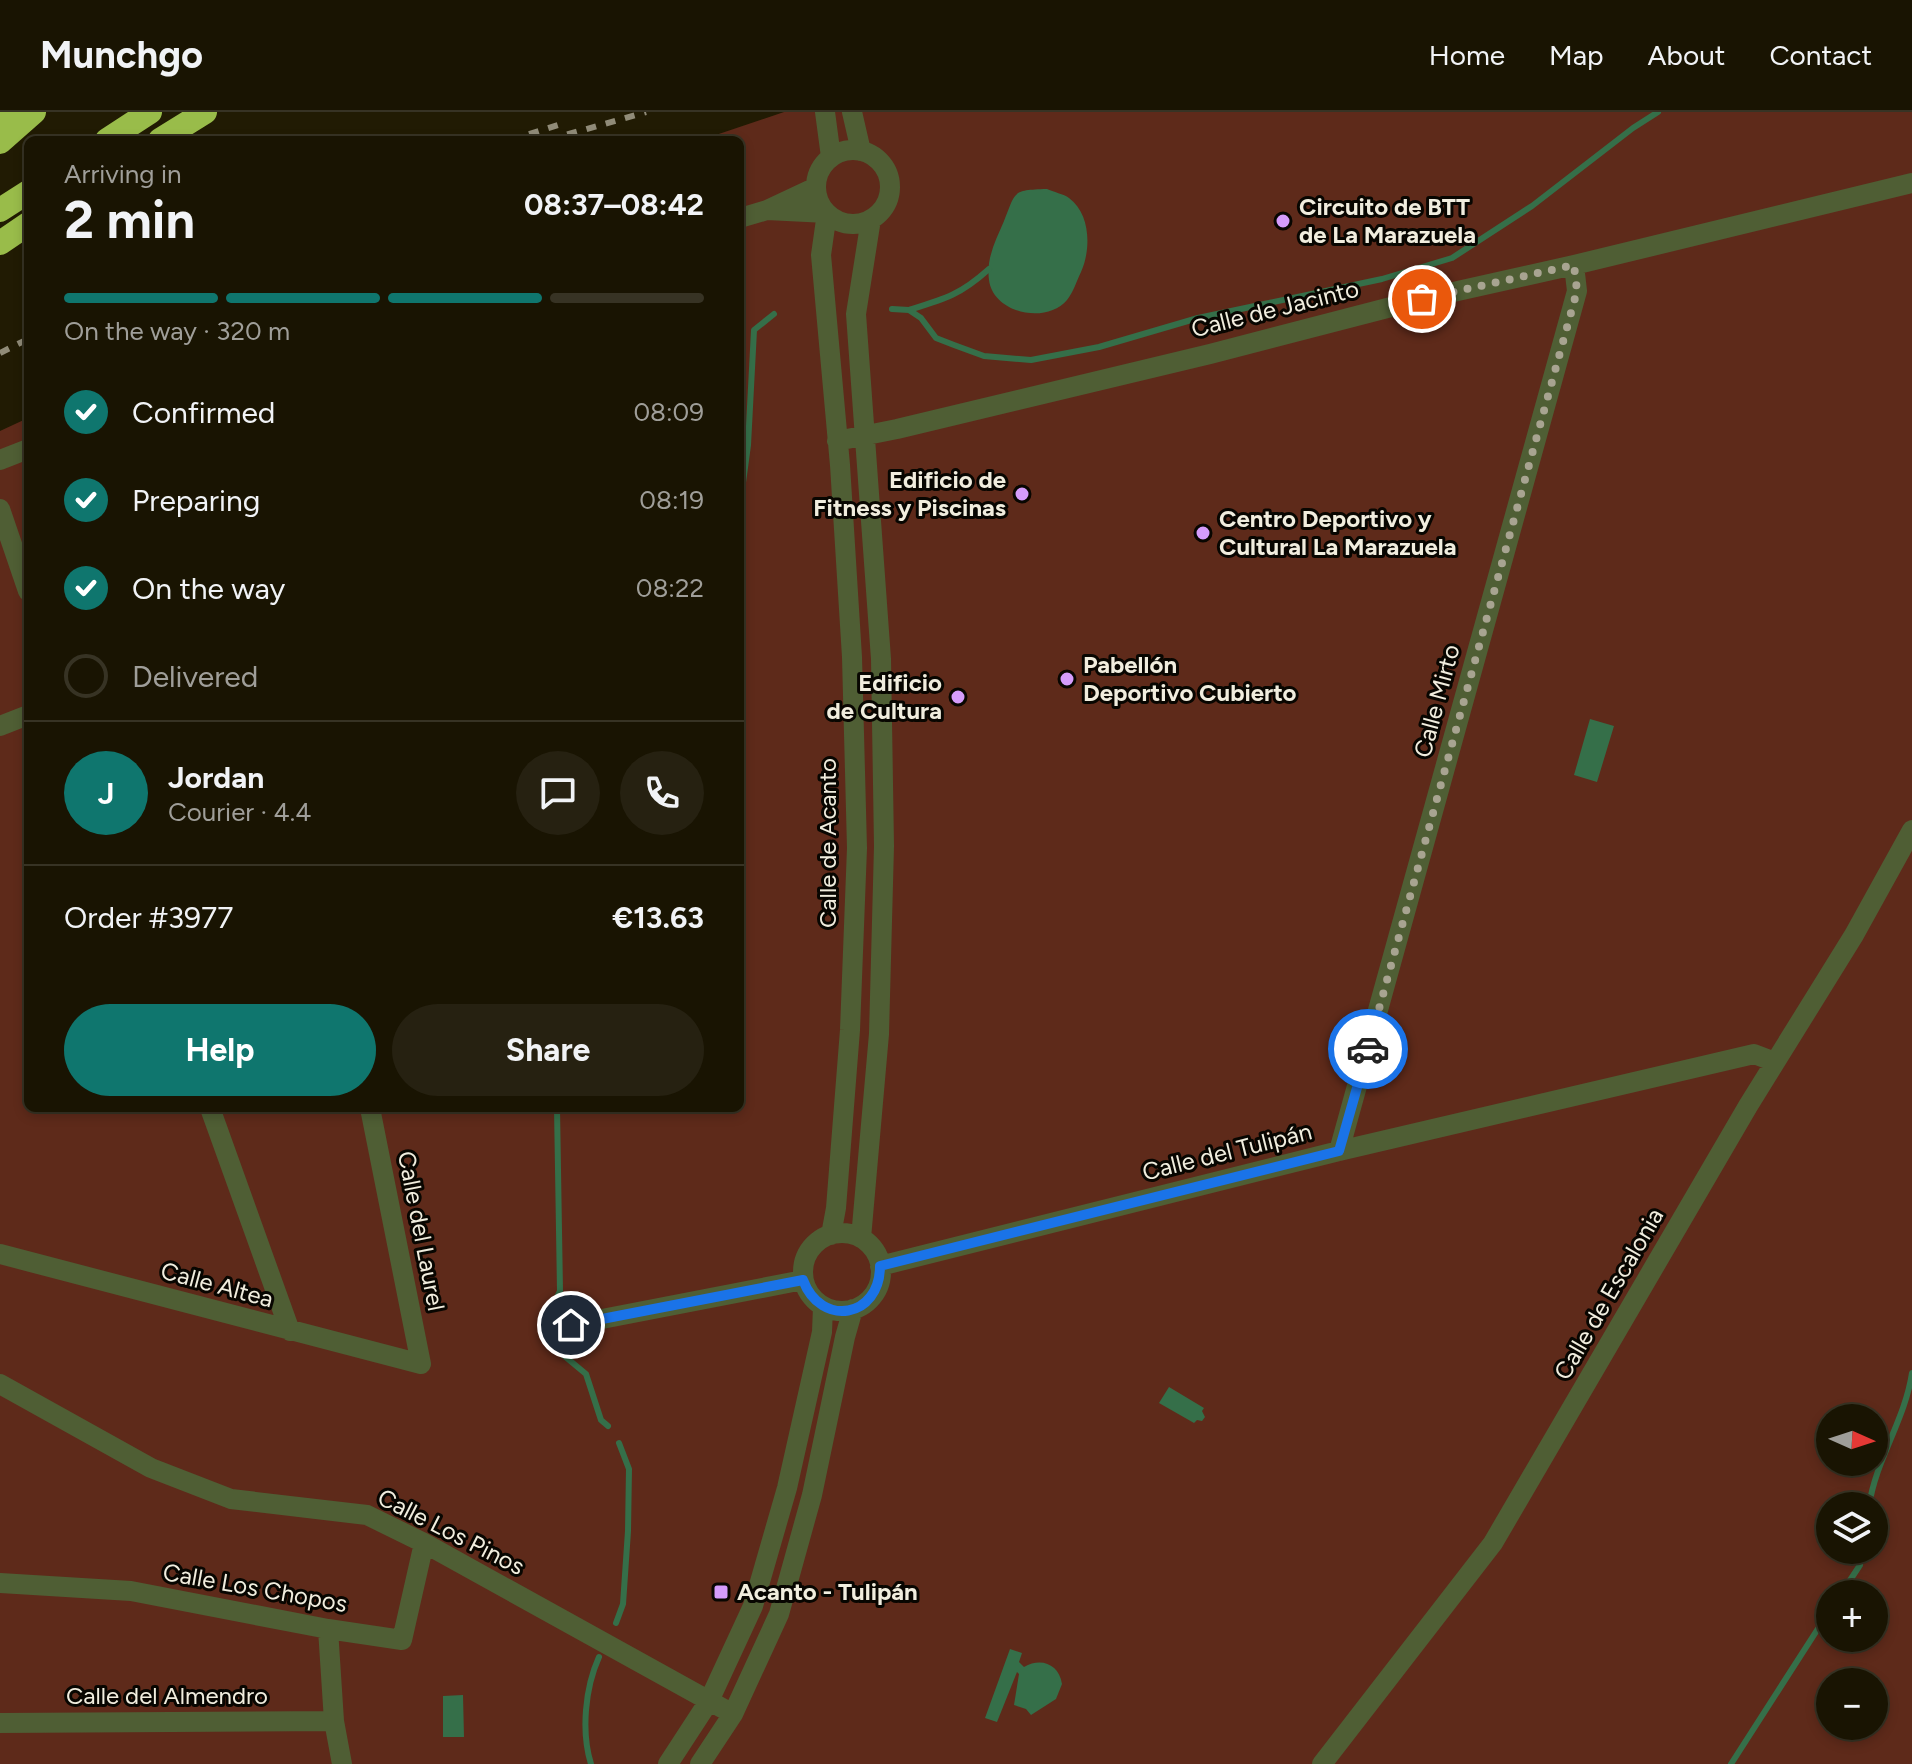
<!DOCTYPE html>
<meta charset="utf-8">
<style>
:root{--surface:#191402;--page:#262111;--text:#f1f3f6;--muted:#9f9e99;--line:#373324;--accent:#0f766e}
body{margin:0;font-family:Figtree,sans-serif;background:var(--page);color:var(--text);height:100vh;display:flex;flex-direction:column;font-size:30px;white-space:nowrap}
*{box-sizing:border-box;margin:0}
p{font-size:26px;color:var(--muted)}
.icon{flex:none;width:44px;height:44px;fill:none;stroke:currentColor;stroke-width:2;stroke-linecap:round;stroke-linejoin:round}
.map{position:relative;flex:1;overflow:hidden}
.sheet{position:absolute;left:24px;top:24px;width:720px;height:976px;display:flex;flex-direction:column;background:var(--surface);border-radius:12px;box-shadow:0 4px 12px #0003,0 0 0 2px var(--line)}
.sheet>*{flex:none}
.needle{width:52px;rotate:93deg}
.tools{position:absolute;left:1816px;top:1292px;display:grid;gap:16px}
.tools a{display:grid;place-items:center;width:72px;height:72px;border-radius:50%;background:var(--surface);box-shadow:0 4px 12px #0003,0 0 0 2px var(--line);font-size:40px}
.pin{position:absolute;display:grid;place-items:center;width:68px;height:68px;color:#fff;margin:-34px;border:4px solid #fff;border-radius:50%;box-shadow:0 2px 8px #0007}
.courier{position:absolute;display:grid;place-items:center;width:80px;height:80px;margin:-40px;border:6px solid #1a73e8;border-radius:50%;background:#fff;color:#222;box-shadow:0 2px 10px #0007}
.head em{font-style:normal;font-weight:700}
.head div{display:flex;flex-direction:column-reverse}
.head{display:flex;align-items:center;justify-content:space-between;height:136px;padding:0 40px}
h1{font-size:52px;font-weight:700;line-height:60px}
.bar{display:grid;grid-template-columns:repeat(4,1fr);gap:12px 8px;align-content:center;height:96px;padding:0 40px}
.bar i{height:10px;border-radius:6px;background:var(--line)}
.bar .current{background:var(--accent)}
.bar p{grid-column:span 4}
.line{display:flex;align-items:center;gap:20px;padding:0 40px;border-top:2px solid var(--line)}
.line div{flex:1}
.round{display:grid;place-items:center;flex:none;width:84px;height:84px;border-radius:42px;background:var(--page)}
ol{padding:0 40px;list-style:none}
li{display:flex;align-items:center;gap:24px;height:88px}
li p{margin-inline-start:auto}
li .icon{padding:8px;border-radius:50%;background:var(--accent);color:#fff;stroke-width:4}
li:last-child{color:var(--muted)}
li i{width:44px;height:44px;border:4px solid var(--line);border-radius:50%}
.action{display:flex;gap:16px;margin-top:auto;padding:16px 40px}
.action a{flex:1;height:92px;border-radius:48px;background:var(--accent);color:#fff;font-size:32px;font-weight:700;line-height:92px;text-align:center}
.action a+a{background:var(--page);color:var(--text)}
header{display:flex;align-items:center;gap:48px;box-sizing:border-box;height:112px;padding:0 40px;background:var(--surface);border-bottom:2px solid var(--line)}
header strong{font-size:38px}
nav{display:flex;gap:44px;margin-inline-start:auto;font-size:28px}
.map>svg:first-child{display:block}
.green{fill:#5e2a1a;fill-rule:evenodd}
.water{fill:#356f49}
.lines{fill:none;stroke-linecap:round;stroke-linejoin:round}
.stream{stroke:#356f49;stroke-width:6}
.minor{stroke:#4f5e34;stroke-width:20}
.highway{stroke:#99bc4a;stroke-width:24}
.rail{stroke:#908b78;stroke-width:6;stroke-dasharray:10 10;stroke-linecap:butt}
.done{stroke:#a8a491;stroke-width:8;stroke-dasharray:0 14.4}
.route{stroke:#1a73e8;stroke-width:10}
.poi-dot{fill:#d59cfb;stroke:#080601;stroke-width:3}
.labels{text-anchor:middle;stroke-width:6;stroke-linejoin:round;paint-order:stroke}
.poi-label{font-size:24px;font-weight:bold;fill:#f1edde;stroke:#080601;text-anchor:start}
.street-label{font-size:24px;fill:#f1edde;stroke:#080601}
</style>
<header>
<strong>Munchgo</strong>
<nav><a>Home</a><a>Map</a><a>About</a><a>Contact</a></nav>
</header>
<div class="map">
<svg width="1912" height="1652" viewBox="0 0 1912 1652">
<rect width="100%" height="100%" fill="#211b03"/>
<!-- green -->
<path class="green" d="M 784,0 L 1912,0 L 1912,1652 L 0,1652 L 0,319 L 28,306 L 28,996 L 740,996 L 740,28 L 701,28 ZM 1830,1306 L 1874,1306 L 1874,1350 L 1830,1350 ZM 1830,1394 L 1874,1394 L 1874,1438 L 1830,1438 ZM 1830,1482 L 1874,1482 L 1874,1526 L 1830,1526 ZM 1830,1570 L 1874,1570 L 1874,1614 L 1830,1614 Z"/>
<!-- water -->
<path class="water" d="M 1047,77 C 1053,80 1064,82 1069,86 C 1091,102 1091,138 1081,160 C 1077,168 1073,181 1067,188 C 1046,213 993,201 989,168 C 986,146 996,128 1004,109 C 1016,79 1012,78 1047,77 Z
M 1590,607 L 1614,614 L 1597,670 L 1574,663 Z
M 1169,1275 L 1204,1296 L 1202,1299 L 1205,1305 L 1202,1309 L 1197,1308 L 1194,1311 L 1159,1291 Z
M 1010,1537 L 1022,1541 L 1019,1550 L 1024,1555 C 1041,1545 1059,1552 1062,1572 L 1056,1587 L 1031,1603 L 1026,1597 L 1014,1593 L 1019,1562 L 1017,1560 L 997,1610 L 985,1606 Z
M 463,1583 L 464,1625 L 443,1625 L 443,1584 Z"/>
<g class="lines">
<!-- stream -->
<path class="stream" d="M 892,197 L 909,198 L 921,206 L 936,226 L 954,233 L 984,244 L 1031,248 L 1099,235 L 1198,206 L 1382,167 L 1452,146 L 1532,94 L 1633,16 L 1658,0
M 909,198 C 945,187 960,183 989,157
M 740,393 L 748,333 L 754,218 L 774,202
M 557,996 L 560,1179 L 547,1206 L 562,1242 L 586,1262 L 601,1308 L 608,1314
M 1869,1394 C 1876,1347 1905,1308 1912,1261
M 1841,1482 L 1860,1453 L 1862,1438
M 616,1511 L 623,1492 L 628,1419 L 629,1357 L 619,1331
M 591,1652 C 581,1620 585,1576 599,1545
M 1731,1652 L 1830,1498"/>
<!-- minor -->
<path class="minor" d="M 825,0 L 831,45
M 852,0 L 861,39
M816 75a37 37 0 1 1 74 0a37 37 0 1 1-74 0Z
M 767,98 L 827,101
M 827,101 L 821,143 L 840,353 L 852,545 L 857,736 L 850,918 L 836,1096 L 831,1123
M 740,106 L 767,98 L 816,75
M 837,329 L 897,317 L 1210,242 L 1422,187 L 1574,153 L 1912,71
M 0,348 L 28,337
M 0,397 L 28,479
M 0,614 L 28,603
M 210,996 L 290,1219
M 1339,1039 L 1577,179 L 1574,153
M803 1160a39 39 0 1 1 78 0a39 39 0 1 1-78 0Z
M 861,1126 L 879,922 L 884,734 L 881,547 L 856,202 L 871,107
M 0,1142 L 421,1252 L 370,996
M 880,1154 L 1339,1039 L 1754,942 L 1775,950
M 571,1213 L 803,1168
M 0,1272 L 151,1356 L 231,1387 L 367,1403 L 424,1431 L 733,1602
M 0,1471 L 131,1479 L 328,1517 L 402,1528 L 424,1431
M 328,1517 L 334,1609 L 342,1652
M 0,1611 L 334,1609
M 668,1652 L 709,1589 L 753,1494 L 787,1376 L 822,1220 L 823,1195
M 700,1652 L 733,1602 L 779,1502 L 812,1383 L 845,1225 L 853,1197
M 1322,1652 L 1493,1431 L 1748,994 L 1854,823 L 1912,718"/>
<!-- highway -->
<path class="highway" d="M 0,6 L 6,0
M 107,28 L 150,0
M 160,28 L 205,0
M 0,30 L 34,0
M 0,98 L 28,80
M 0,131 L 28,112"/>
<!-- rail -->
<path class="rail" d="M 510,28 L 561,12
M 548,28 L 646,0
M 0,241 L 28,227"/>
</g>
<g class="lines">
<!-- done -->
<path class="done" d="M 1368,937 L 1577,179 L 1574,153 L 1422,187"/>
<!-- route -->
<path class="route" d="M 571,1213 L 803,1168 C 821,1216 880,1206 880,1154 L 1339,1039 L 1368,937"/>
</g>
<!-- markers -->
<g class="poi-dot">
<circle cx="1283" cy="109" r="8"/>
<circle cx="1022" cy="382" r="8"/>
<circle cx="1203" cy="421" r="8"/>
<circle cx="1067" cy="567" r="8"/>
<circle cx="958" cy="585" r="8"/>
<rect x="713" y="1472" width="16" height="16" rx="4"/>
</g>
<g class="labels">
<!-- poi labels -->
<g class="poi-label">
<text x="1299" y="103">Circuito de BTT<tspan x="1299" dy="28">de La Marazuela</tspan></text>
<text x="1006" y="376" text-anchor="end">Edificio de<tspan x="1006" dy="28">Fitness y Piscinas</tspan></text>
<text x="1219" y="415">Centro Deportivo y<tspan x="1219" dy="28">Cultural La Marazuela</tspan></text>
<text x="1083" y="561">Pabellón<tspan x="1083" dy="28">Deportivo Cubierto</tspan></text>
<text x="942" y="579" text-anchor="end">Edificio<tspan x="942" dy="28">de Cultura</tspan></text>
<text x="737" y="1488">Acanto - Tulipán</text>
</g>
<!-- street labels -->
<g class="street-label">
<text transform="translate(1275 197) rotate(-14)" y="8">Calle de Jacinto</text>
<text transform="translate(1437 589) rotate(-75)" y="8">Calle Mirto</text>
<text transform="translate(828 731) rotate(-90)" y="8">Calle de Acanto</text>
<text transform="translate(1227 1040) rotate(-14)" y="8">Calle del Tulipán</text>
<text transform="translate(421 1119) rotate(79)" y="8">Calle del Laurel</text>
<text transform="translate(217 1173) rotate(15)" y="8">Calle Altea</text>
<text transform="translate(1609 1182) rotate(-60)" y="8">Calle de Escalonia</text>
<text transform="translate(451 1420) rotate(27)" y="8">Calle Los Pinos</text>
<text transform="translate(255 1476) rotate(10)" y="8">Calle Los Chopos</text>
<text x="167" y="1592">Calle del Almendro</text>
</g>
</g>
</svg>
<div class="tools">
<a><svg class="needle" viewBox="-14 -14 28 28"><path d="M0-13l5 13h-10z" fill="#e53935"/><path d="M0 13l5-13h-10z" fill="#9f9e99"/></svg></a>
<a><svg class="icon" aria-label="layers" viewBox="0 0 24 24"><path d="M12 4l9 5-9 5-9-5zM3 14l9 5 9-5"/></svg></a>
<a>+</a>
<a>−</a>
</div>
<div class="pin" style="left:1422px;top:187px;background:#ea580c"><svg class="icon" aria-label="bag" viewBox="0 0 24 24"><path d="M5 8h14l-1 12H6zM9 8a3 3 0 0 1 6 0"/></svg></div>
<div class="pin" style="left:571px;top:1213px;background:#1f2937"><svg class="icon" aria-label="home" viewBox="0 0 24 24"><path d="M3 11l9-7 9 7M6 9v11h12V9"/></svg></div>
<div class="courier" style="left:1368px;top:937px"><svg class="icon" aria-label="car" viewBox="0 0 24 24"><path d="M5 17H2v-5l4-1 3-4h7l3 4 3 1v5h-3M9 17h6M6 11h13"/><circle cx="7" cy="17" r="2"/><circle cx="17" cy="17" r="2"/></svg></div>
<section class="sheet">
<div class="head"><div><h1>2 min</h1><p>Arriving in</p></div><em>08:37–08:42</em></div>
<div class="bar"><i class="current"></i><i class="current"></i><i class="current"></i><i></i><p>On the way · 320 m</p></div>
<ol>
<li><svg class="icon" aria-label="check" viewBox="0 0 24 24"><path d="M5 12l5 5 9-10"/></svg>Confirmed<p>08:09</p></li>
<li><svg class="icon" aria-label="check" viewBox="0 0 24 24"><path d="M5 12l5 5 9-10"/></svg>Preparing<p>08:19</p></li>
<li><svg class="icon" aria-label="check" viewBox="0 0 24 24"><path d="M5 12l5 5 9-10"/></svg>On the way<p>08:22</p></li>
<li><i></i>Delivered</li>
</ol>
<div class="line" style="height:144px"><b class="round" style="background:var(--accent);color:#fff">J</b><div><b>Jordan</b><p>Courier · 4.4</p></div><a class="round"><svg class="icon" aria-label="chat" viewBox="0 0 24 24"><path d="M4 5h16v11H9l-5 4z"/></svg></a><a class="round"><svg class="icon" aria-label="phone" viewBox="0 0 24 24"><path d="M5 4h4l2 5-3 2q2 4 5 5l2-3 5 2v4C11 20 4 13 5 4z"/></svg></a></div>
<div class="line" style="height:104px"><div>Order #3977</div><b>€13.63</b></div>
<div class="action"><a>Help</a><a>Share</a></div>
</section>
</div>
